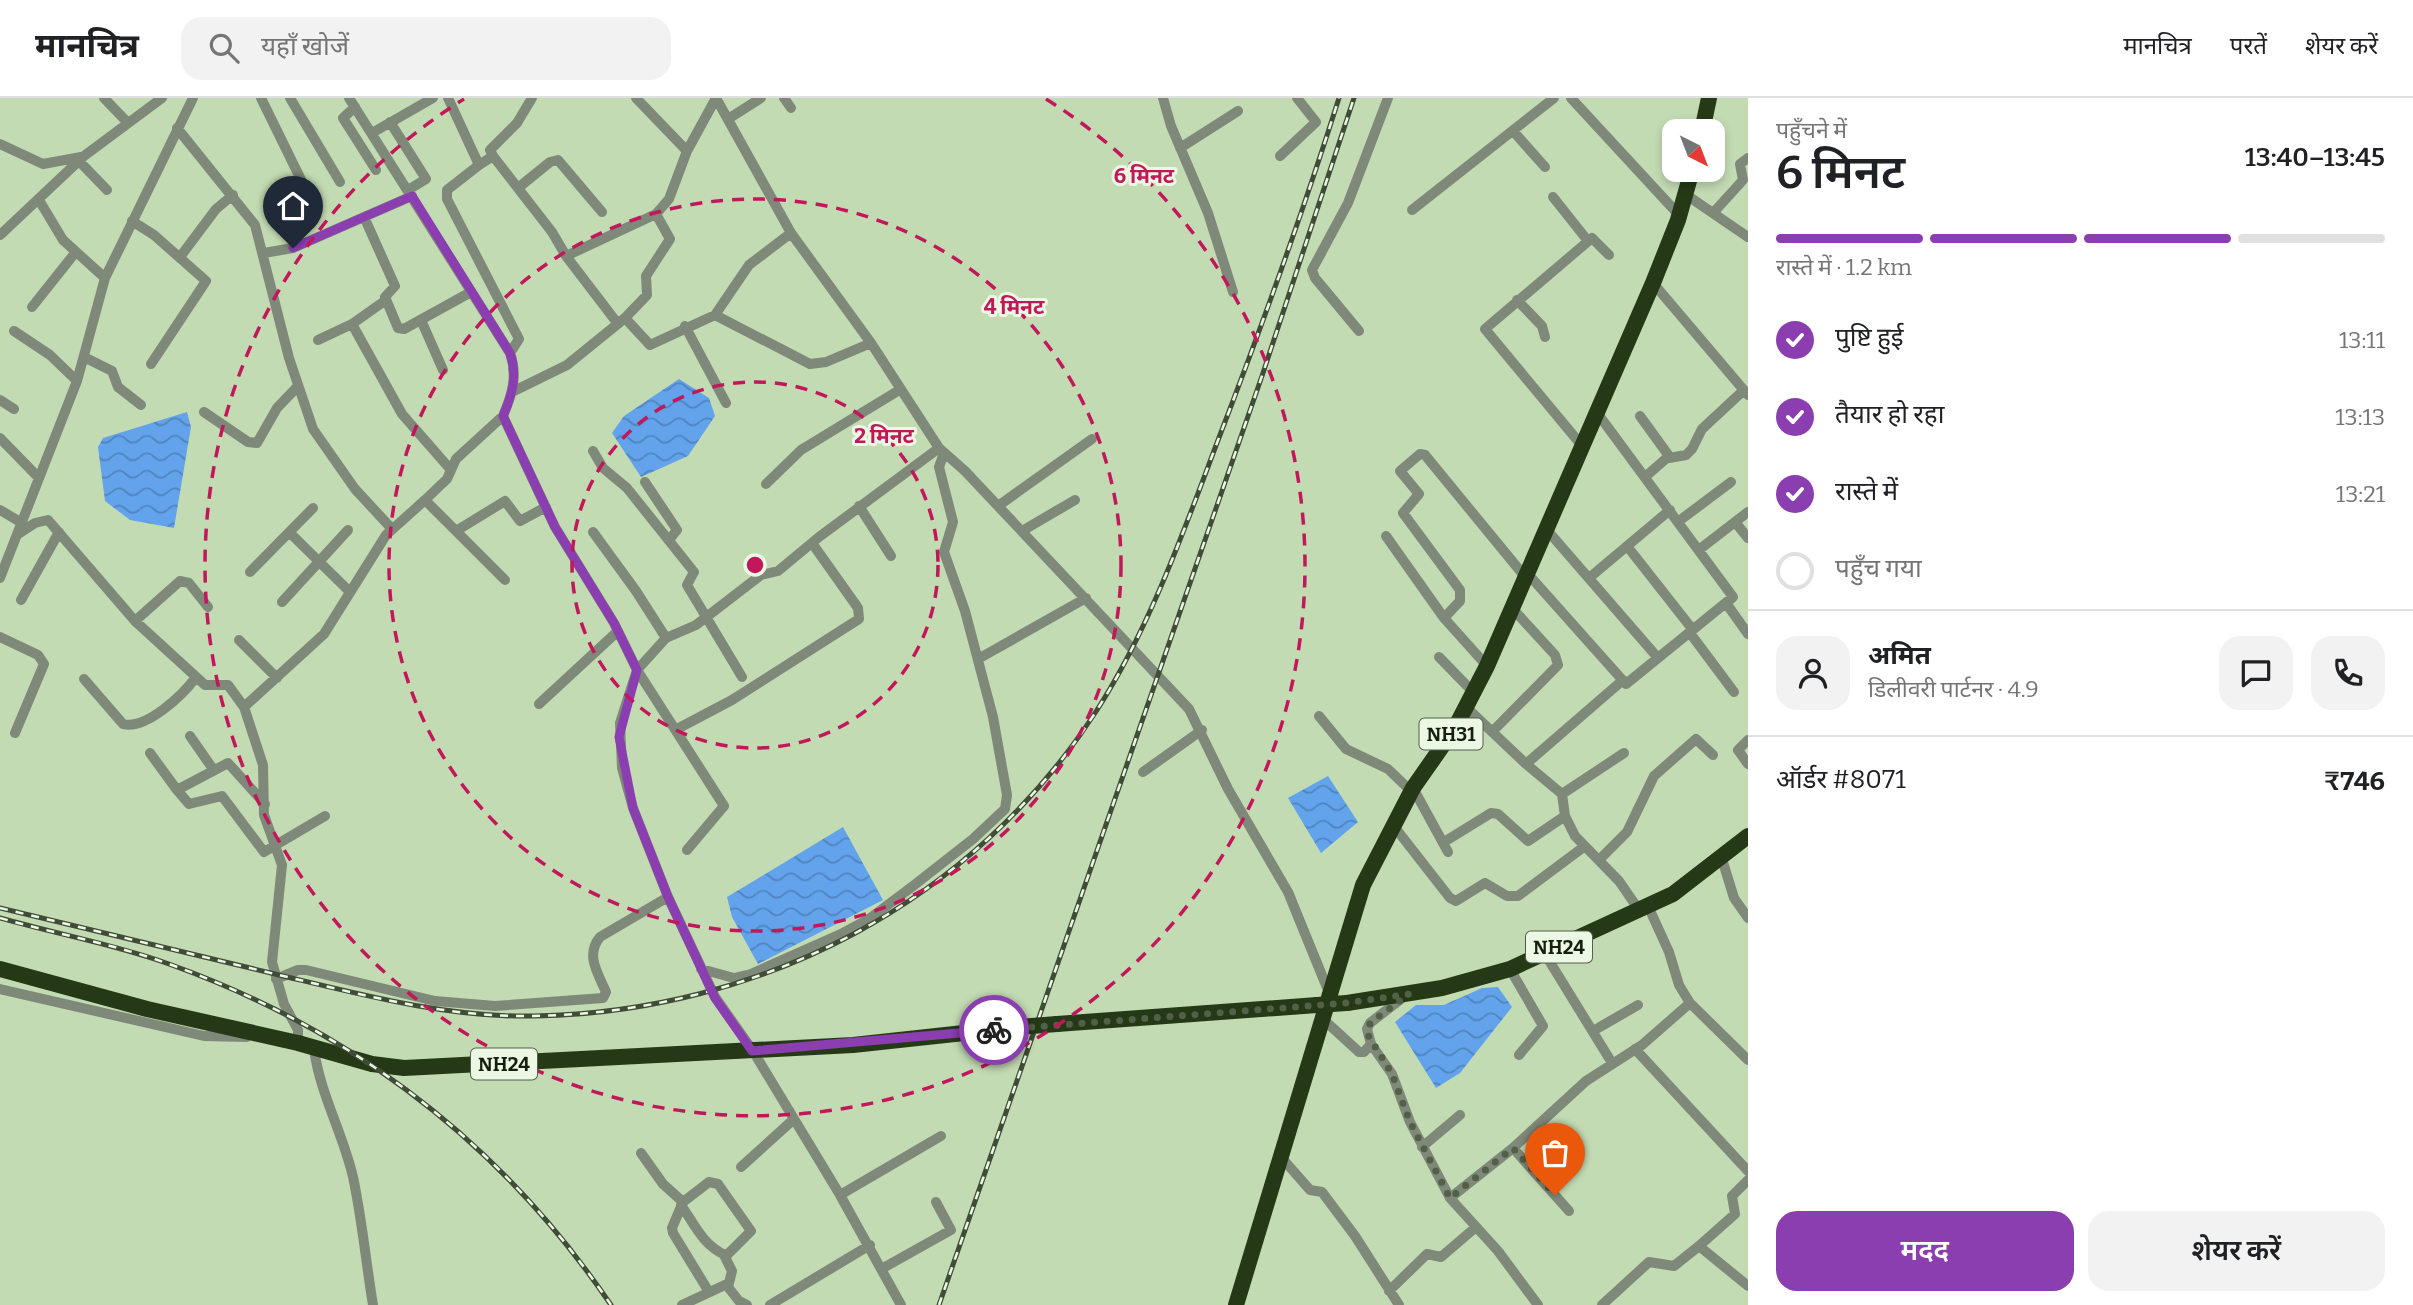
<!DOCTYPE html>
<html lang="hi">
<meta charset="utf-8">
<style>
:root{--surface:#fff;--page:#f2f2f2;--text:#202124;--muted:#757577;--line:#e0e0e0;--accent:#8a3eaf}
body{margin:0;font-family:Bitter,"Noto Sans Devanagari",serif;background:var(--page);color:var(--text);height:100vh;display:flex;flex-direction:column;font-size:26px;white-space:nowrap}
*{box-sizing:border-box;margin:0}
p{font-size:23px;color:var(--muted)}
.icon{flex:none;width:38px;height:38px;fill:none;stroke:currentColor;stroke-width:2;stroke-linecap:round;stroke-linejoin:round}
.map{position:relative;flex:1;overflow:hidden}
.drawer{display:flex;flex-direction:column;background:var(--surface);width:665px}
.drawer>*{flex:none}
.needle{width:46px;rotate:138deg}
.tools{position:absolute;left:1662px;top:21px;display:grid;gap:14px}
.tools a{display:grid;place-items:center;width:63px;height:63px;border-radius:14px;background:var(--surface);box-shadow:0 4px 10px #0003;font-size:35px}
.pin{position:absolute;display:grid;place-items:center;width:60px;height:60px;color:#fff;margin:-72px -30px;border-radius:50% 50% 50% 0;rotate:-45deg;box-shadow:0 0 7px #0007}
.pin .icon{rotate:45deg}
.courier{position:absolute;display:grid;place-items:center;width:70px;height:70px;margin:-35px;border:5px solid #8a3eaf;border-radius:50%;background:#fff;color:#222;box-shadow:0 2px 9px #0007}
.headline em{font-style:normal;font-weight:600}
.headline div{display:flex;flex-direction:column-reverse}
.headline{display:flex;align-items:center;justify-content:space-between;height:119px;padding:0 28px}
h1{font-size:46px;font-weight:600;line-height:52px}
.bar{display:grid;grid-template-columns:repeat(4,1fr);gap:10px 7px;align-content:center;height:84px;padding:0 28px}
.bar i{height:9px;border-radius:5px;background:var(--line)}
.bar .selected{background:var(--accent)}
.bar p{grid-column:span 4}
.line{display:flex;align-items:center;gap:18px;padding:0 28px;border-top:2px solid var(--line)}
.line div{flex:1}
.round{display:grid;place-items:center;flex:none;width:74px;height:74px;border-radius:21px;background:var(--page)}
ol{padding:0 28px;list-style:none}
li{display:flex;align-items:center;gap:21px;height:77px}
li p{margin-inline-start:auto}
li .icon{padding:7px;border-radius:50%;background:var(--accent);color:#fff;stroke-width:4}
li:last-child{color:var(--muted)}
li i{width:38px;height:38px;border:4px solid var(--line);border-radius:50%}
.action{display:flex;gap:14px;margin-top:auto;padding:14px 28px}
.action a{flex:1;height:80px;border-radius:21px;background:var(--accent);color:#fff;font-size:28px;font-weight:600;line-height:80px;text-align:center}
.action a+a{background:var(--page);color:var(--text)}
header{display:flex;align-items:center;gap:42px;box-sizing:border-box;height:98px;padding:0 35px;background:var(--surface);border-bottom:2px solid var(--line)}
header strong{font-size:33px}
nav{display:flex;gap:38px;margin-inline-start:auto;font-size:24px}
.search{width:490px;height:63px;background:var(--page);display:flex;align-items:center;gap:18px;box-sizing:border-box;padding:0 24px;border-radius:21px;color:var(--muted);font-size:26px}
main{display:flex;flex:1;min-height:0}
.map>svg:first-child{display:block}
.water{fill:url(#water-waves)}
.lines{fill:none;stroke-linecap:round;stroke-linejoin:round}
.minor{stroke:#7f8979;stroke-width:10}
.highway{stroke:#263917;stroke-width:16}
.rail-casing{stroke:#404c37;stroke-width:5}
.rail{stroke:#ebf8e3;stroke-width:2.5;stroke-dasharray:8;stroke-linecap:butt}
.highway-bridge{stroke:#263917;stroke-width:16}
.done{stroke:#536048;stroke-width:7;stroke-dasharray:0 12.6}
.route{stroke:#8a3eaf;stroke-width:9}
.ring{fill:none;stroke:#c2185b;stroke-width:3.5;stroke-dasharray:12 9}
.labels{text-anchor:middle;stroke-width:6;stroke-linejoin:round;paint-order:stroke}
.shield{fill:#ebf8e3;stroke:#565f4f;stroke-width:2}
.shield-label{font-size:19px;font-weight:bold;fill:#161e0f}
.centre{fill:#c2185b;stroke:#ebf8e3;stroke-width:3.5}
.ring-label{font-size:21px;text-anchor:middle;font-weight:bold;fill:#c2185b;stroke:#ebf8e3;stroke-width:6;stroke-linejoin:round;paint-order:stroke}
</style>
<header>
<strong>मानचित्र</strong>
<div class="search"><svg class="icon" aria-label="search" viewBox="0 0 24 24"><circle cx="10" cy="10" r="6"/><path d="M15 15l6 6"/></svg>यहाँ खोजें</div>
<nav><a>मानचित्र</a><a>परतें</a><a>शेयर करें</a></nav>
</header>
<main>
<div class="map">
<svg width="1748" height="1207" viewBox="0 0 1748 1207">
<defs>
<pattern id="water-waves" width="16" height="10" patternUnits="userSpaceOnUse" patternTransform="scale(1.75)"><rect width="16" height="10" fill="#62a3ec"/><path d="M0 5q4-4 8 0t8 0" fill="none" stroke="#5084be"/></pattern>
</defs>
<rect width="100%" height="100%" fill="#c3dbb3"/>
<!-- water -->
<path class="water" d="M 275,93 L 288,93 L 297,103 L 294,118 L 288,121 L 286,130 L 275,128 L 264,109 Z
M 679,281 L 709,300 L 715,318 L 688,358 L 641,379 L 612,335 L 624,318 Z
M 187,314 L 191,329 L 174,430 L 130,422 L 105,403 L 98,349 L 103,340 Z
M 1328,678 L 1358,724 L 1321,755 L 1288,700 Z
M 843,729 L 883,802 L 758,866 L 732,819 L 727,799 Z
M 1498,889 L 1512,909 L 1460,975 L 1436,990 L 1395,924 L 1416,907 L 1444,907 L 1482,890 Z"/>
<g class="lines">
<!-- minor -->
<path class="minor" d="M 104,0 L 128,25
M 261,0 L 309,98
M 290,0 L 340,84
M 349,0 L 510,255 C 518,278 512,297 503,318 L 555,429 L 614,525 L 637,572 L 620,625 L 622,670 L 633,710 L 668,799 L 715,899 L 753,953 L 840,1097 L 901,1207
M 448,0 L 479,67 L 493,58 L 552,134 L 566,158 L 656,116 L 669,101 L 687,53 L 716,0
M 636,0 L 687,53
M 716,0 L 791,135 L 871,245 L 939,350 L 965,373 L 1189,611 L 1228,691 L 1288,794 L 1330,897
M 784,0 L 791,10
M 1163,0 L 1171,28 L 1208,115 L 1233,194
M 1571,0 L 1679,117
M 355,9 L 343,20 L 376,72
M 728,21 L 761,0
M 390,24 L 426,81 L 408,92
M 177,30 L 255,127 L 289,260 L 313,331 L 355,391 L 392,431
M 1513,33 L 1545,69
M 372,35 L 433,0
M 0,46 L 43,66 L 81,59
M 1180,50 L 1238,13
M 493,58 L 490,52 L 517,25 L 532,0
M 1280,58 L 1316,24 L 1297,0
M 79,63 L 107,92
M 479,67 L 447,92 L 447,101 L 519,241 L 510,255
M 518,90 L 550,64 L 558,62 L 602,114
M 1685,96 L 1748,139
M 1553,99 L 1588,143
M 39,102 L 63,142 L 105,180
M 1412,112 L 1554,0
M 1714,114 L 1743,82 L 1740,66 L 1748,60
M 365,121 L 395,188 L 385,199 L 398,230 L 404,231 L 471,194
M 132,123 L 154,137 L 206,183 L 151,266
M 0,137 L 84,58 L 162,0
M 264,155 L 293,150 L 412,98
M 566,158 L 618,226
M 180,159 L 216,111 L 233,97
M 1653,185 L 1748,297
M 1517,202 L 1542,228 L 1545,239
M 32,209 L 75,155
M 715,217 L 749,167 L 791,135
M 625,220 L 650,247 L 715,217 L 810,266 L 826,264 L 871,245
M 421,222 L 443,272
M 352,226 L 402,316 L 451,372
M 685,228 L 726,305
M 14,233 L 50,257 L 77,283
M 1359,233 L 1315,180 L 1312,172 L 1348,105 L 1388,0
M 318,242 L 352,226 L 386,202
M 84,259 L 112,273 L 118,289 L 141,307
M 514,293 L 567,267 L 625,220 L 647,197 L 646,178 L 670,141 L 656,116
M 0,302 L 14,311
M 204,314 L 248,344 L 257,345 L 277,310 L 298,288
M 503,318 L 456,361 L 447,381 L 425,402 L 505,482
M 1640,318 L 1669,358 L 1645,379
M 0,340 L 38,379
M 1583,349 L 1485,231 L 1592,140 L 1609,157
M 593,353 L 603,370 L 627,390 L 694,474 L 687,487 L 742,579
M 1669,360 L 1686,357 L 1692,351 L 1702,331 L 1744,292
M 645,384 L 677,432 L 669,442
M 766,386 L 801,352 L 901,291
M 859,408 L 891,458
M 998,408 L 1092,341
M 0,412 L 22,425
M 1679,423 L 1731,384
M 1735,424 L 1748,440
M 1547,432 L 1658,560
M 456,433 L 505,403 L 520,423 L 546,409
M 1022,433 L 1075,402
M 593,434 L 636,493 L 666,540
M 290,435 L 350,494
M 18,436 L 35,425 L 48,422 L 135,523 L 205,587 L 228,587 L 244,609 L 263,667 L 264,717 L 282,767 L 272,864 L 284,906 L 298,932 L 298,945
M 1386,438 L 1444,520 L 1487,568
M 1627,448 L 1693,532
M 1700,451 L 1748,414
M 250,474 L 313,410
M 1528,476 L 1626,586 L 1733,499 L 1598,316
M 0,480 L 77,283 L 105,180 L 193,0
M 1589,480 L 1670,412
M 21,502 L 59,434
M 282,504 L 348,432
M 1726,505 L 1748,536
M 1444,520 L 1460,503 L 1460,492 L 1403,415 L 1419,396 L 1400,373 L 1420,356 L 1425,357 L 1526,480
M 135,523 L 180,483 L 189,485 L 208,509
M 1690,535 L 1734,594
M 0,539 L 38,557 L 44,566 L 15,635
M 239,542 L 277,580
M 1439,559 L 1474,595
M 978,561 L 1086,500
M 84,581 L 123,626 C 146,632 183,597 196,579
M 539,606 L 618,533
M 244,609 L 324,536 L 386,437 L 425,402
M 1467,610 L 1526,666 L 1562,696 L 1565,718 L 1575,738 L 1619,783 L 1639,812
M 1319,618 L 1346,651 L 1388,671 L 1411,693
M 677,631 L 732,602 L 859,521 L 858,510 L 812,445
M 1492,634 L 1558,567 L 1555,557 L 1513,511
M 190,638 L 213,671
M 1748,642 L 1738,652 L 1748,666
M 150,655 L 177,692 L 228,665 L 265,706
M 1526,666 L 1623,582
M 1143,674 L 1202,632
M 1413,690 L 1448,754
M 177,692 L 189,706 L 222,698 L 264,754 L 325,718
M 1562,696 L 1624,655
M 1393,727 L 1450,800 L 1456,803 L 1485,785 L 1507,798 L 1518,798 L 1585,748
M 1444,744 L 1491,715 L 1498,716 L 1528,743 L 1565,718
M 687,752 L 724,708 L 637,572 L 666,540 L 696,527 L 761,477 L 778,473 L 819,439 L 939,350
M 1722,761 L 1734,800 L 1748,820
M 1599,762 L 1627,734 L 1654,678 L 1696,641 L 1713,657
M 1648,808 L 1669,854 L 1679,887 L 1690,905 L 1748,962
M 1545,856 L 1612,965
M 701,871 L 734,880 L 751,876 L 843,835 L 869,821 L 913,788 L 973,741 L 1005,711 L 1007,697 L 993,619 L 965,513 L 944,454 L 953,424 L 939,369 L 944,355
M 1510,871 L 1543,928 L 1519,957
M 276,881 L 298,872 L 306,872 L 435,903 L 495,908 L 603,900 L 606,894 C 598,875 585,857 600,839 L 668,799
M 0,891 L 204,938 L 247,939
M 1406,897 L 1370,925 L 1367,931 L 1371,946 L 1392,976 L 1410,1024 L 1450,1100 L 1498,1153 L 1538,1207
M 1323,921 L 1359,954 L 1364,954 L 1371,946
M 1593,933 L 1638,907
M 314,951 C 320,996 343,1035 353,1079 C 362,1121 366,1165 373,1207
M 1635,951 L 1748,1073
M 1422,1049 L 1460,1017
M 1513,1050 L 1569,1113
M 641,1055 L 663,1086 L 683,1104 L 709,1084 L 718,1086 L 751,1133 L 725,1159 L 732,1173 L 728,1189 L 739,1203 L 747,1207
M 1281,1059 L 1310,1092 L 1322,1094 L 1355,1138 L 1399,1207
M 741,1069 L 794,1021
M 1748,1082 L 1732,1098 L 1735,1116 L 1699,1148 L 1748,1188
M 840,1097 L 941,1038
M 1450,1100 L 1513,1050 L 1586,983 L 1642,947 L 1690,905
M 683,1104 L 672,1130 L 673,1135 L 709,1194
M 681,1107 C 695,1127 702,1146 725,1157
M 883,1170 L 951,1132 L 936,1104
M 1389,1193 L 1427,1156 L 1441,1159 L 1476,1129
M 682,1207 L 727,1186
M 770,1207 L 870,1147
M 1602,1207 L 1649,1164 L 1674,1168 L 1699,1148"/>
<!-- highway -->
<path class="highway" d="M 1702,33 L 1709,0
M 0,871 L 147,911 L 298,945 L 372,966 L 404,970 L 853,947 L 1019,929
M 1347,905 L 1442,890 L 1510,871 L 1673,796 L 1748,738
M 1057,926 L 1317,907
M 1236,1207 L 1363,787 L 1413,690 L 1455,630 L 1487,568 L 1653,185 L 1678,122 L 1692,72"/>
<!-- rail casing -->
<g class="rail-casing">
<path id="rail" d="M 0,810 C 92,832 183,854 275,876 C 359,896 447,920 534,918 C 762,914 973,804 1097,612 C 1151,528 1185,429 1220,337 C 1263,225 1303,114 1339,0
M 0,820 C 56,836 114,846 169,866 C 353,932 501,1045 611,1207
M 939,1207 L 1262,278 L 1354,0"/>
</g>
<!-- rail -->
<use href="#rail" class="rail"/>
<!-- highway-bridge -->
<path class="highway-bridge" d="M 1317,907 L 1347,905
M 1019,929 L 1057,926"/>
</g>
<g class="lines">
<!-- done -->
<path class="done" d="M 994,932 L 1347,905 L 1409,896 L 1370,925 L 1368,937 L 1392,976 L 1410,1024 L 1450,1100 L 1513,1050 L 1555,1097"/>
<!-- route -->
<path class="route" d="M 293,150 L 412,98 L 510,255 C 518,278 512,297 503,318 L 555,429 L 614,525 L 637,572 L 619,639 L 633,710 L 668,799 L 715,900 L 752,953 L 994,932"/>
</g>
<!-- distance rings -->
<g class="ring">
<circle cx="755" cy="467" r="183"/>
<circle cx="755" cy="467" r="366"/>
<path d="M1046 1A550 550 0 1 1 464 1"/>
</g>
<g class="labels">
<!-- shield labels -->
<g class="shield">
<rect x="1419.5" y="620.5" width="63" height="31" rx="5"/>
<rect x="1526" y="833.5" width="66" height="31" rx="5"/>
<rect x="471" y="950.5" width="66" height="31" rx="5"/>
</g>
<g class="shield-label">
<text x="1451" y="643">NH31</text>
<text x="1559" y="856">NH24</text>
<text x="504" y="973">NH24</text>
</g>
</g>
<circle cx="755" cy="467" r="10" class="centre"/>
<g class="ring-label">
<text x="1144" y="85">6 मिनट</text>
<text x="1014" y="216">4 मिनट</text>
<text x="884" y="345">2 मिनट</text>
</g>
</svg>
<div class="tools">
<a><svg class="needle" viewBox="-14 -14 28 28"><path d="M0-13l5 13h-10z" fill="#e53935"/><path d="M0 13l5-13h-10z" fill="#757577"/></svg></a>
</div>
<div class="pin" style="left:1555px;top:1097px;background:#ea580c"><svg class="icon" aria-label="bag" viewBox="0 0 24 24"><path d="M5 8h14l-1 12H6zM9 8a3 3 0 0 1 6 0"/></svg></div>
<div class="pin" style="left:293px;top:150px;background:#1f2937"><svg class="icon" aria-label="home" viewBox="0 0 24 24"><path d="M3 11l9-7 9 7M6 9v11h12V9"/></svg></div>
<div class="courier" style="left:994px;top:932px"><svg class="icon" aria-label="bike" viewBox="0 0 24 24"><circle cx="6" cy="16" r="4"/><circle cx="18" cy="16" r="4"/><path d="M6 16l4-8h5l3 8M10 8l3 8H6M13 5h3"/></svg></div>
</div>
<section class="drawer">
<div class="headline"><div><h1>6 मिनट</h1><p>पहुँचने में</p></div><em>13:40–13:45</em></div>
<div class="bar"><i class="selected"></i><i class="selected"></i><i class="selected"></i><i></i><p>रास्ते में · 1.2 km</p></div>
<ol>
<li><svg class="icon" aria-label="check" viewBox="0 0 24 24"><path d="M5 12l5 5 9-10"/></svg>पुष्टि हुई<p>13:11</p></li>
<li><svg class="icon" aria-label="check" viewBox="0 0 24 24"><path d="M5 12l5 5 9-10"/></svg>तैयार हो रहा<p>13:13</p></li>
<li><svg class="icon" aria-label="check" viewBox="0 0 24 24"><path d="M5 12l5 5 9-10"/></svg>रास्ते में<p>13:21</p></li>
<li><i></i>पहुँच गया</li>
</ol>
<div class="line" style="height:126px"><a class="round"><svg class="icon" aria-label="person" viewBox="0 0 24 24"><circle cx="12" cy="8" r="4"/><path d="M4 21q1-7 8-7t8 7"/></svg></a><div><b>अमित</b><p>डिलीवरी पार्टनर · 4.9</p></div><a class="round"><svg class="icon" aria-label="chat" viewBox="0 0 24 24"><path d="M4 5h16v11H9l-5 4z"/></svg></a><a class="round"><svg class="icon" aria-label="phone" viewBox="0 0 24 24"><path d="M5 4h4l2 5-3 2q2 4 5 5l2-3 5 2v4C11 20 4 13 5 4z"/></svg></a></div>
<div class="line" style="height:91px"><div>ऑर्डर #8071</div><b>₹746</b></div>
<div class="action"><a>मदद</a><a>शेयर करें</a></div>
</section>
</main>
